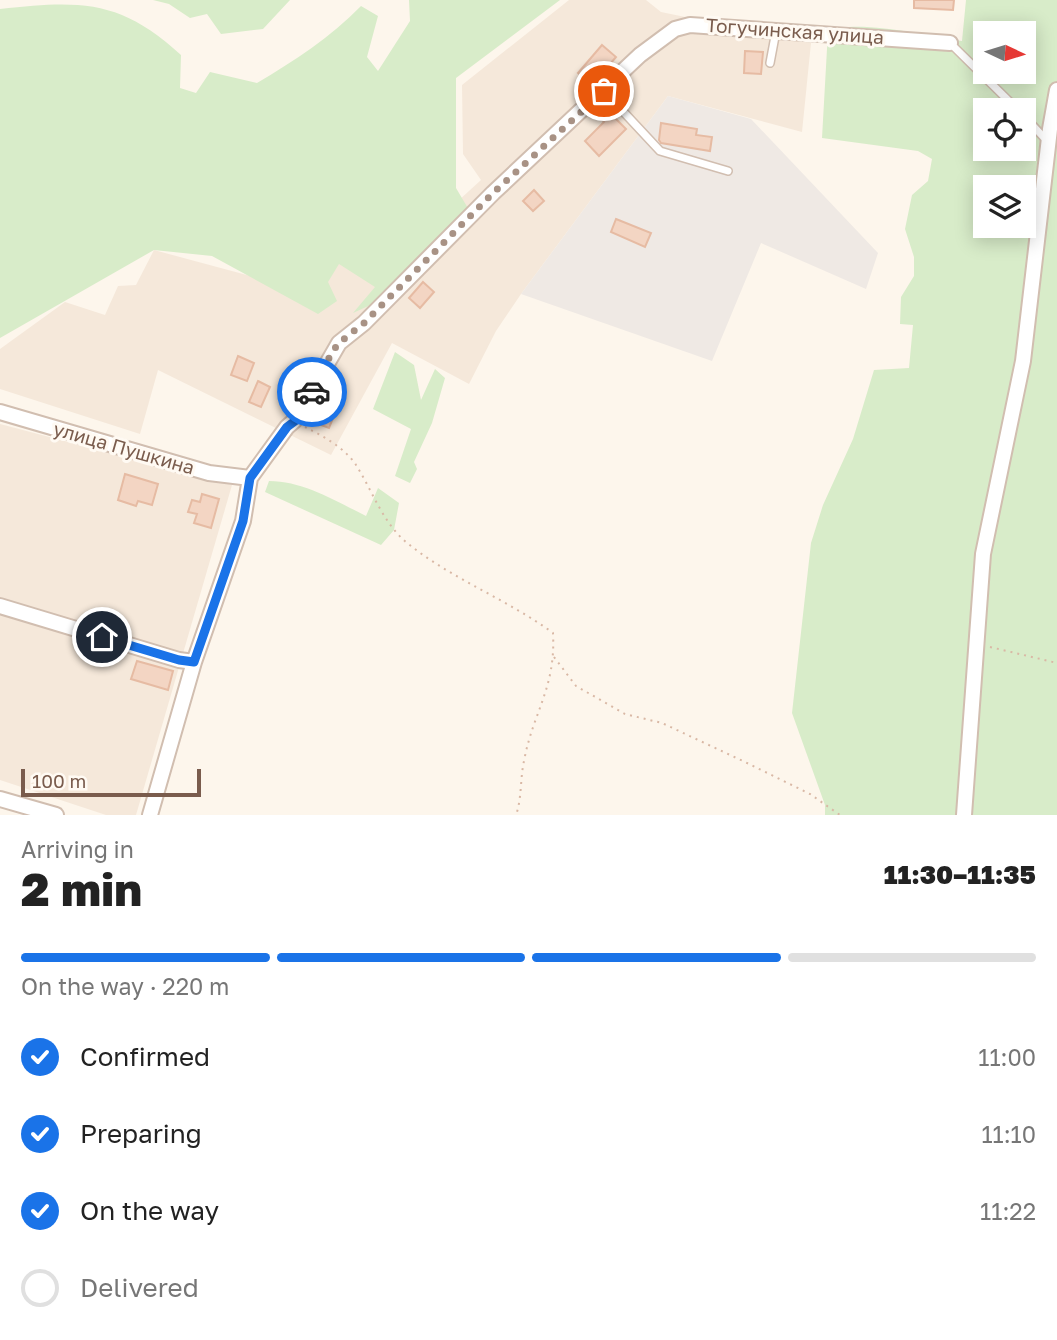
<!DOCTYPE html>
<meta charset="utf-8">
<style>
:root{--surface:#fff;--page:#f2f2f2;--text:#222;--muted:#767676;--line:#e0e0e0;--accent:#1a73e8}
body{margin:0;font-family:"Golos Text",sans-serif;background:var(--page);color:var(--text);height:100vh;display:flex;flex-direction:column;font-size:26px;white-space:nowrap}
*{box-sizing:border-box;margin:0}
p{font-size:23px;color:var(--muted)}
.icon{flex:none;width:38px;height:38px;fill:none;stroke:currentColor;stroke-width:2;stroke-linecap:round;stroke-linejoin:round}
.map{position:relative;height:815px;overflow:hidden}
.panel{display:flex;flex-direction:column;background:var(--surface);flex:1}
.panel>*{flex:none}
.needle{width:46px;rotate:94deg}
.tools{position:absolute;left:973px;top:21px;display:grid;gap:14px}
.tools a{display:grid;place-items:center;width:63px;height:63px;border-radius:0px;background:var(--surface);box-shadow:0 4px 18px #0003;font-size:35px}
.scale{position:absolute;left:21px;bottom:18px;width:180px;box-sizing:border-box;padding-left:7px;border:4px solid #7a5c4d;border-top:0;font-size:19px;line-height:24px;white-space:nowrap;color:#7a5c4d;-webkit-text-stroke:5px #fffaf3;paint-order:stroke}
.pin{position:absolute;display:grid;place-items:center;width:60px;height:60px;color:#fff;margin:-30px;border:4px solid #fff;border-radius:50%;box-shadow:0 2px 7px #0007}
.courier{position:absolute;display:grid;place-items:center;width:70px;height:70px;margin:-35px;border:5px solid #1a73e8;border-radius:50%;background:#fff;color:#222;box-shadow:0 2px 9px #0007}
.summary em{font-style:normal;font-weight:800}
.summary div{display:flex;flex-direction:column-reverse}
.summary{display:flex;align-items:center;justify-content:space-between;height:119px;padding:0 21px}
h1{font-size:46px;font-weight:800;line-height:52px}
.bar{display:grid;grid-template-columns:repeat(4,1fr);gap:10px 7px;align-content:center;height:84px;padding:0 21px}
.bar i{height:9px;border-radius:5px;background:var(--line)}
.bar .active{background:var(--accent)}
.bar p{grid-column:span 4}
ol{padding:0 21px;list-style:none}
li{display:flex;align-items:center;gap:21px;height:77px}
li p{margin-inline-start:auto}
li .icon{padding:7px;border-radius:50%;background:var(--accent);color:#fff;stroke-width:4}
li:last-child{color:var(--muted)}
li i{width:38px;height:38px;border:4px solid var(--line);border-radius:50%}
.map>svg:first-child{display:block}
.residential{fill:#f5e8da}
.industrial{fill:#efe9e4}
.green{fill:#d8ecc9;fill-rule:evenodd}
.building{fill:#f3d5c3;stroke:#e6bba3;stroke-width:2}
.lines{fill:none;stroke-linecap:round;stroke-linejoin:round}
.lane-casing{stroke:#d1beb0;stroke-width:10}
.street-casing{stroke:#d1beb0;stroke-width:18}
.path{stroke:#d9b8a5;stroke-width:2;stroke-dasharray:2 5;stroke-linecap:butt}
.lane{stroke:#fff;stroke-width:7}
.street{stroke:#fff;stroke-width:14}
.done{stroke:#a89285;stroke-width:7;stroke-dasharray:0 12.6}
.route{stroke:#1a73e8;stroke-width:9}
.labels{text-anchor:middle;stroke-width:6;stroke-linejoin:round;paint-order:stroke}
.street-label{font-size:19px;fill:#7a5c4d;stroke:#fffaf3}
</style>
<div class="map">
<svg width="1057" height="815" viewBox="0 0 1057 815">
<rect width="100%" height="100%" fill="#fdf6ec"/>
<!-- residential -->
<path class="residential" d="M 569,0 L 646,0 L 661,12 L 811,43 L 802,132 L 668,96 L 521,294 L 496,331 L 469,384 L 392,343 L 331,455 L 158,370 L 140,434 L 0,389 L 0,349 L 65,302 L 105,315 L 118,286 L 136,285 L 154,250 L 313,293 L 349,251 L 398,256 L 481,180 L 463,154 L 462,85 Z
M 0,424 L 232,485 L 136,815 L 106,815 L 0,780 Z"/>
<!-- industrial -->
<path class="industrial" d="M 668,96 L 751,119 L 878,253 L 866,289 L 761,243 L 712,361 L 521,294 Z"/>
<!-- green -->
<path class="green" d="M 153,0 L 290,0 L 263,29 L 221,34 L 207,14 L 190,18 L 169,4 Z
M 409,0 L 560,0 L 456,78 L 456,188 L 469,210 L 377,302 L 353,313 L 375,287 L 339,264 L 328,282 L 337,301 L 318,314 L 212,256 L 154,250 L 0,338 L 0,9 C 82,0 121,0 181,55 L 180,88 L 196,93 L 210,72 L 257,83 C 294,61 331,37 361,6 L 378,16 L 367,57 L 378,71 L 410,21 Z
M 966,0 L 1057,0 L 1057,815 L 825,815 L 825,805 L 792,713 L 811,543 L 823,505 L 853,439 L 874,370 L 909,368 L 913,325 L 900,324 L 901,297 L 914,276 L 914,257 L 905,229 L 912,195 L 928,181 L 932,159 L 918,151 L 822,138 L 828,31 C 858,19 928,36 962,41 ZM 985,33 L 1024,33 L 1024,72 L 985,72 ZM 985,110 L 1024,110 L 1024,149 L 985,149 ZM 985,187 L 1024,187 L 1024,226 L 985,226 Z
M 395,352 L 414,365 L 421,400 L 435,369 L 445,378 L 432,423 L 414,462 L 417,469 L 410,483 L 395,476 L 411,429 L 373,409 Z
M 269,481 C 303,481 336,501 366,516 L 378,488 L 399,503 L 394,530 L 381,545 L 265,492 Z"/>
<!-- building -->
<path class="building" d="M 914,0 L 954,0 L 953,10 L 914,8 Z
M 602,45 L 616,57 L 592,85 L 578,73 Z
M 745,51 L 763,52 L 761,74 L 744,73 Z
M 607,110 L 626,129 L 599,156 L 585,141 L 604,122 L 600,117 Z
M 661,123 L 697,129 L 696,135 L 712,137 L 710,151 L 661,143 L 659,140 Z
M 534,190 L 544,201 L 533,211 L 523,201 Z
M 616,219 L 651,233 L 645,247 L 611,232 Z
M 423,282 L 434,292 L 420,308 L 409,298 Z
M 238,356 L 254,363 L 247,381 L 231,375 Z
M 258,381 L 270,387 L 261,407 L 249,402 Z
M 324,395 L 340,401 L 329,428 L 313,422 Z
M 125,474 L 158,484 L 152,505 L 138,501 L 136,506 L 118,500 Z
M 202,494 L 219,499 L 211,528 L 194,523 L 197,514 L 188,512 L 192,500 L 200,502 Z
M 137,661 L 173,671 L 168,690 L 131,679 Z"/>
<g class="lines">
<!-- lane casing -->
<g class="lane-casing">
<path id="lane" d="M 950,43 L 1018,110
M 770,63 L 776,31
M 604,91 L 660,151 L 728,171
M 1024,116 L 1048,142"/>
</g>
<!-- street casing -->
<g class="street-casing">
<path id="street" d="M 0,412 L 209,473 L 250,478
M 0,606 L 179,660 L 194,662
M 0,799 L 56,815
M 150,815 L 194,662 L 243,521 L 250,478 L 287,427 L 294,421 L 339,343 L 364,323 L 493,193 L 640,55 L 675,29 L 690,25 L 950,43
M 964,815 L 983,554 L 1023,361 L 1050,129 L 1057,90"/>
</g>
<!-- path -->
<path class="path" d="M 305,427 C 323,436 345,448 356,465 C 372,490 383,523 406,542 C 451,579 507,599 553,633 C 556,688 533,712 524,761 C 520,779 522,798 516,815
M 990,647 L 1057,663
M 554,657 L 576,686 L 625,714 L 662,723 L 745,762 L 810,794 L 840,815"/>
<!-- lane -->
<use href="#lane" class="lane"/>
<!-- street -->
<use href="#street" class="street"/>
</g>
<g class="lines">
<!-- done -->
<path class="done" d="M 312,392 L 332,352 L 339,343 L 364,323 L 493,193 L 604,91"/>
<!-- route -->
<path class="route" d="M 102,637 L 179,660 L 194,662 L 243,521 L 250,478 L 287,427 L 295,421 L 312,392"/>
</g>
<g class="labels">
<!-- street labels -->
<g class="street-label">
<text transform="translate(795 31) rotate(4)" y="7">Тогучинская улица</text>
<text transform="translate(124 448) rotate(16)" y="7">улица Пушкина</text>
</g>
</g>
</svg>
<div class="tools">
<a><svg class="needle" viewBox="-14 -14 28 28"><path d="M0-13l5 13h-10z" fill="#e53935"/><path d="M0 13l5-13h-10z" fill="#767676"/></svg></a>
<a><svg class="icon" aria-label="locate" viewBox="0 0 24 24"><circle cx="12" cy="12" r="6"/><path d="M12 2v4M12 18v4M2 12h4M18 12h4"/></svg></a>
<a><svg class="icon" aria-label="layers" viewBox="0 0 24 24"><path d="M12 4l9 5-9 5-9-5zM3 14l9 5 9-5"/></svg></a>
</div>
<div class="scale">100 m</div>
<div class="pin" style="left:604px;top:91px;background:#ea580c"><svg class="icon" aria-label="bag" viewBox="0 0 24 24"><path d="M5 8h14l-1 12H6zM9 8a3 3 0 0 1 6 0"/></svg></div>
<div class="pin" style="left:102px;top:637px;background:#1f2937"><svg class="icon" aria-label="home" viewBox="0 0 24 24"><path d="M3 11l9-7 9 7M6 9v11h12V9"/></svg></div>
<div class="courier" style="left:312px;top:392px"><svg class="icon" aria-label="car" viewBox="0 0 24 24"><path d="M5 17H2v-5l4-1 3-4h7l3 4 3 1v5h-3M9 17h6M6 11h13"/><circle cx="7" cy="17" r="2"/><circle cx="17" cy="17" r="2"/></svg></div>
</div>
<section class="panel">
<div class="summary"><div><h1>2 min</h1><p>Arriving in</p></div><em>11:30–11:35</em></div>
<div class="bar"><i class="active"></i><i class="active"></i><i class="active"></i><i></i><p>On the way · 220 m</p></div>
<ol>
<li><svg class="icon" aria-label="check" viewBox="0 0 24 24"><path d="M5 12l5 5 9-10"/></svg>Confirmed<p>11:00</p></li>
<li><svg class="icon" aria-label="check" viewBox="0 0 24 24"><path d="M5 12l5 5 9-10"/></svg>Preparing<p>11:10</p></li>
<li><svg class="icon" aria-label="check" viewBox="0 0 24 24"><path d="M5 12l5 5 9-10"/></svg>On the way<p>11:22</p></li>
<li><i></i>Delivered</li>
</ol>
</section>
